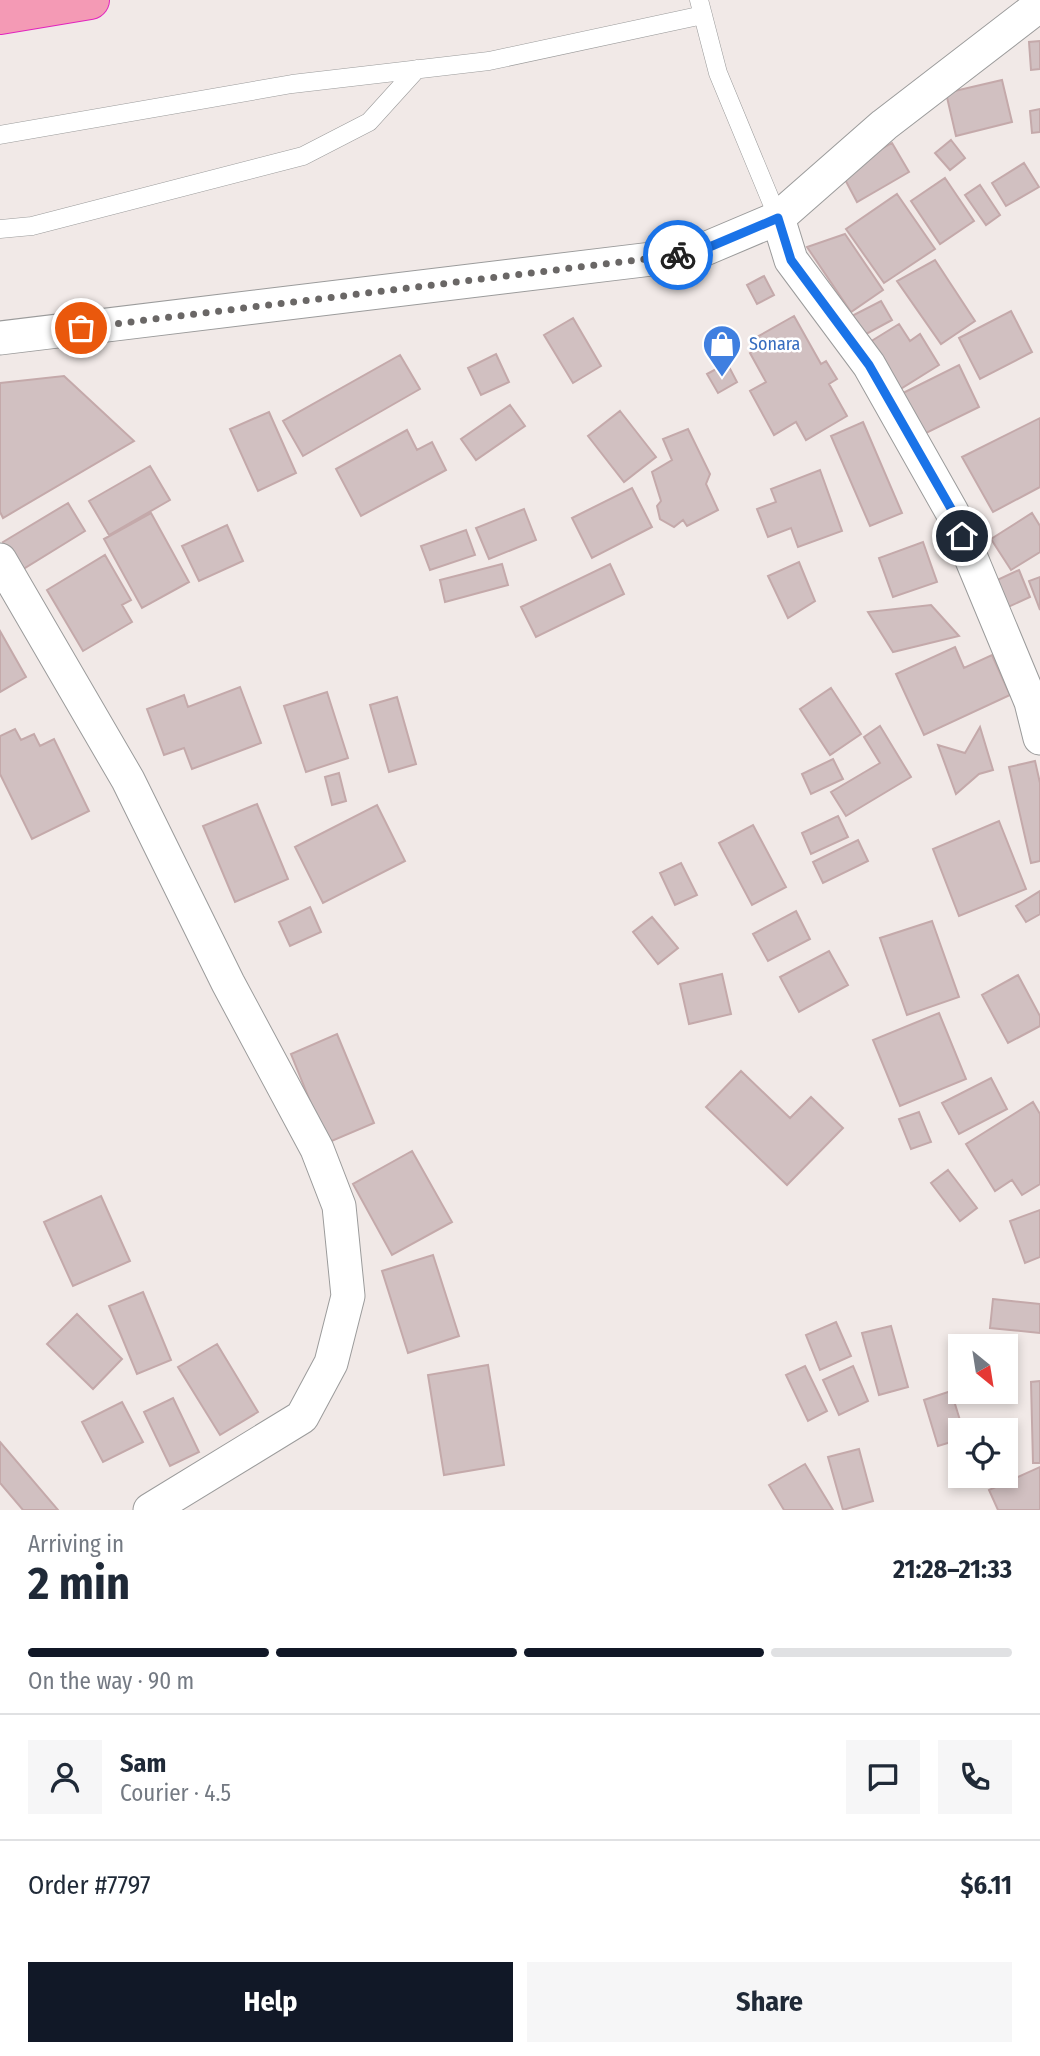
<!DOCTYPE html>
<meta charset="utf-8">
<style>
:root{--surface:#fff;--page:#f6f6f7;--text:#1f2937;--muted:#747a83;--line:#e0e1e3;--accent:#111827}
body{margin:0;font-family:"Fira Sans Condensed",sans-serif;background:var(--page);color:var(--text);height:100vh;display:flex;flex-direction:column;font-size:26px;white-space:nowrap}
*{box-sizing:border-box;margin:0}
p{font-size:23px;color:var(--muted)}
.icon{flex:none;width:38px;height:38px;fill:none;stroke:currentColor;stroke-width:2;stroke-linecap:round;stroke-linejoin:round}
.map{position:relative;height:1510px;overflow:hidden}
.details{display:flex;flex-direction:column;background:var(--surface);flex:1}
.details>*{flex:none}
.needle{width:46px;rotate:150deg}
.buttons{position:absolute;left:948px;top:1334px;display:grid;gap:14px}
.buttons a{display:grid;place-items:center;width:70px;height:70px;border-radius:0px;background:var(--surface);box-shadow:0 4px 10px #0003;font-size:35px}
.pin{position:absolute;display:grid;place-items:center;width:60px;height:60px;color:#fff;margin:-30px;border:4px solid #fff;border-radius:50%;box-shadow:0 2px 7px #0007}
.courier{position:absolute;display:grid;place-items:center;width:70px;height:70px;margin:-35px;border:5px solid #1a73e8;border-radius:50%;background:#fff;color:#222;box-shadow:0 2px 9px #0007}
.head em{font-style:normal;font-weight:700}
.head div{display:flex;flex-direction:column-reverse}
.head{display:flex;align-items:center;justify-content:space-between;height:119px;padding:0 28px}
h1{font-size:46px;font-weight:700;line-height:52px}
.bar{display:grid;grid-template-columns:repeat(4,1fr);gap:10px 7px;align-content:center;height:84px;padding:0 28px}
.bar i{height:9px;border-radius:5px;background:var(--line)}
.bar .current{background:var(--accent)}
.bar p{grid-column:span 4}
.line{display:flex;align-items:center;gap:18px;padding:0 28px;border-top:2px solid var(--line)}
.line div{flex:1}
.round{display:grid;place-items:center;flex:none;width:74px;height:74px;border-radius:0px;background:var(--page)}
.button{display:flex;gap:14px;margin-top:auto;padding:14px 28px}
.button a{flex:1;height:80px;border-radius:0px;background:var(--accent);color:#fff;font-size:28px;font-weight:700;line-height:80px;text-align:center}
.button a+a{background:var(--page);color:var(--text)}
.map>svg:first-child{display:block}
.building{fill:#d1c0c1;stroke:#c4a9aa;stroke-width:2}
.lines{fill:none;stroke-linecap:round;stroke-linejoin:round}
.service-casing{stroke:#9b9b9b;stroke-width:19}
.minor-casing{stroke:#9b9b9b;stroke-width:35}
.trunk-casing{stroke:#e123be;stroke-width:40}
.service{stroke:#fff;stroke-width:18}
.minor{stroke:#fff;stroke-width:33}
.trunk{stroke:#f49ab5;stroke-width:38}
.done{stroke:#6a6766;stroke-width:7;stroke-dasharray:0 12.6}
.route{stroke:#1a73e8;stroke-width:9}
.labels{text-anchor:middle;stroke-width:5;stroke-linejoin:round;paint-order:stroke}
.shop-label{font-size:18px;fill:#366cbe;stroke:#fff;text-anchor:start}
</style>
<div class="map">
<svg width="1040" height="1510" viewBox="0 0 1040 1510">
<rect width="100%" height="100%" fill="#f1e9e7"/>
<!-- building -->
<path class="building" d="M 1040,41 L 1040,69 L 1031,70 L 1029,42 Z
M 1002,80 L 1012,122 L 956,136 L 946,93 Z
M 1040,109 L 1040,132 L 1032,133 L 1030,111 Z
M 951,140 L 965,158 L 950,170 L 935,153 Z
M 892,143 L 909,172 L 857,202 L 841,172 Z
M 1024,163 L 1039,187 L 1006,206 L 992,183 Z
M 945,178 L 974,221 L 940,244 L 911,201 Z
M 980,185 L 1000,215 L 986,225 L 965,195 Z
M 897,194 L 935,249 L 884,283 L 846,229 Z
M 845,234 L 883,290 L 851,312 L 807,247 Z
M 935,260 L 975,321 L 941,344 L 897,281 Z
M 764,276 L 774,295 L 757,304 L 747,285 Z
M 881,301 L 892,320 L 857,339 L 846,319 Z
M 1011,311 L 1032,352 L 980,379 L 959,338 Z
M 794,316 L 821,364 L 826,361 L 837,379 L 829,384 L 847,416 L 806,440 L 796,422 L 774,435 L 750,391 L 766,382 L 750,353 L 762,346 L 757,337 Z
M 573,318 L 601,366 L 573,383 L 544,335 Z
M 899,324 L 910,341 L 920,334 L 939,365 L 894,393 L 865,345 Z
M 496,354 L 509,382 L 481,395 L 468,368 Z
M 400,355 L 420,389 L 303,456 L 283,421 Z
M 727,363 L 737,382 L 718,393 L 707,374 Z
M 959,365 L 979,407 L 920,436 L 899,395 Z
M 64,376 L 134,441 L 3,518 L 0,512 L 0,383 Z
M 510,405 L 525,426 L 476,460 L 461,439 Z
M 620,411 L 656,457 L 624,482 L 588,436 Z
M 269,412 L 296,473 L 258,491 L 230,429 Z
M 1040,418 L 1040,487 L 993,512 L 962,457 Z
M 863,422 L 902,513 L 870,526 L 831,436 Z
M 688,429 L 710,474 L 706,484 L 718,510 L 687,526 L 683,520 L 674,527 L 660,519 L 657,506 L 661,501 L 652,472 L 672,460 L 663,439 Z
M 407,430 L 417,450 L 432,442 L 446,470 L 361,516 L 336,469 Z
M 150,466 L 170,500 L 109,535 L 89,501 Z
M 820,470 L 842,531 L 798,547 L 791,528 L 768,537 L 757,509 L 776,502 L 771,489 Z
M 632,488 L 652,527 L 592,558 L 572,518 Z
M 68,503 L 85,531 L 20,571 L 3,542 Z
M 524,509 L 536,540 L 489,559 L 476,528 Z
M 151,513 L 189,582 L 142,608 L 104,539 Z
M 1032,513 L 1040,526 L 1040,552 L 1011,570 L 991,539 Z
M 227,525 L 243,561 L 199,581 L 182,546 Z
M 466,530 L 475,555 L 430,570 L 421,546 Z
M 923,542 L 937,582 L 893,597 L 879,558 Z
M 105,555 L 131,600 L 122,605 L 132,622 L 83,651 L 47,590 Z
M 799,562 L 815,601 L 788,618 L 768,576 Z
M 502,564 L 508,585 L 445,602 L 440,580 Z
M 610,564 L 624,594 L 536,637 L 521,607 Z
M 1019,570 L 1030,597 L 1006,608 L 995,581 Z
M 1040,577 L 1040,610 L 1029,581 Z
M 931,605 L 959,636 L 893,652 L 868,612 Z
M 0,631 L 26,677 L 0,692 Z
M 955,647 L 964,668 L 992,655 L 1010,695 L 924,735 L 896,674 Z
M 240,687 L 261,743 L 192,769 L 184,748 L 164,755 L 147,709 L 184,695 L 188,707 Z
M 831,688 L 861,734 L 830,755 L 800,709 Z
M 327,692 L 348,758 L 306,772 L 284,706 Z
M 397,697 L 416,764 L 389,772 L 370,705 Z
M 880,726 L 911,777 L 846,816 L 831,792 L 880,763 L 864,737 Z
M 980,727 L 993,770 L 979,774 L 956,794 L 938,745 L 965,753 Z
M 15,729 L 21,740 L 34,734 L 40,746 L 54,739 L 89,811 L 32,839 L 0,774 L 0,736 Z
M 833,759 L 843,779 L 811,794 L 802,774 Z
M 1035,761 L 1040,783 L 1040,861 L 1031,863 L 1009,767 Z
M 339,773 L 346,801 L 332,805 L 325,777 Z
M 257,804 L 288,879 L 235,902 L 203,826 Z
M 377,805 L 405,861 L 323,903 L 295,847 Z
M 838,816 L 848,837 L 811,854 L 802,833 Z
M 999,821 L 1026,889 L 959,916 L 933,849 Z
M 753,825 L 786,887 L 752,905 L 719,843 Z
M 858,840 L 868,861 L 823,883 L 813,862 Z
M 681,863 L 697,895 L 675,905 L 660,873 Z
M 1040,891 L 1040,914 L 1026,922 L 1016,906 Z
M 310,907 L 321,932 L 290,946 L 279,922 Z
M 796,911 L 810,939 L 768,961 L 753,934 Z
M 652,917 L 678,948 L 658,964 L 633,932 Z
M 932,921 L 959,997 L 907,1015 L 880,938 Z
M 829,951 L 848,985 L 799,1012 L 780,977 Z
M 722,974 L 731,1014 L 689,1024 L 680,984 Z
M 1018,975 L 1040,1016 L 1040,1026 L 1008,1043 L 982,995 Z
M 939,1013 L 966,1079 L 900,1106 L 873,1040 Z
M 337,1034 L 374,1123 L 327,1143 L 291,1054 Z
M 741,1071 L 790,1118 L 811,1097 L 843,1128 L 787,1185 L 706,1107 Z
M 991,1078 L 1007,1109 L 959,1134 L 942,1103 Z
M 1033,1102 L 1040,1114 L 1040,1184 L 1022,1195 L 1012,1180 L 995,1191 L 966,1144 Z
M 919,1112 L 931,1142 L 911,1149 L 899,1119 Z
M 412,1151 L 452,1222 L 392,1255 L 353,1184 Z
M 948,1170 L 977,1208 L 960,1221 L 931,1183 Z
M 101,1196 L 130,1261 L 73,1286 L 44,1222 Z
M 1040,1210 L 1040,1257 L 1025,1263 L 1010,1221 Z
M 433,1255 L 459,1336 L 408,1353 L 382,1271 Z
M 143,1292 L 171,1360 L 137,1374 L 109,1306 Z
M 993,1299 L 1040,1304 L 1040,1333 L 990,1328 Z
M 77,1314 L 122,1359 L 93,1389 L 47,1344 Z
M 836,1322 L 851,1356 L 820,1370 L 806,1335 Z
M 891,1326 L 908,1387 L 879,1395 L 862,1333 Z
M 217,1344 L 258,1412 L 220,1435 L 178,1367 Z
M 488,1365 L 504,1465 L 444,1475 L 428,1375 Z
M 805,1366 L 827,1411 L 808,1421 L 786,1375 Z
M 853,1366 L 868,1401 L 839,1415 L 823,1380 Z
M 1040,1381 L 1040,1463 L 1033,1463 L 1031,1382 Z
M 951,1391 L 963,1430 L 961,1430 L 961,1439 L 938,1446 L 924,1400 Z
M 173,1398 L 199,1452 L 170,1466 L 144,1412 Z
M 122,1402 L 143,1442 L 103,1462 L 82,1422 Z
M 0,1442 L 58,1510 L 23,1510 L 0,1483 Z
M 859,1449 L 873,1501 L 843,1510 L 828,1457 Z
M 805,1464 L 833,1510 L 784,1510 L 769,1485 Z
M 1040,1467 L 1040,1510 L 998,1510 L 989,1490 Z"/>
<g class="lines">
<!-- service casing -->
<g class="service-casing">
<path id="service" d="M 699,0 L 718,73 L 778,218
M 0,135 L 292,84 L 489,61 L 703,15
M 0,229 L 32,226 L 303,156 L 369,122 L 417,69"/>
</g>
<!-- minor casing -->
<g class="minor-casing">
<path id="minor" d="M 778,218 L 791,260 L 869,365 L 952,512 L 1031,702 L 1040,705
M 0,338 L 693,254 L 778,218 L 884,125 L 1040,5
M 0,560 L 128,780 L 228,983 L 317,1149 L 339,1206 L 348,1296 L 331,1363 L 302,1417 L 150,1510
M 1031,702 L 1040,738"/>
</g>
<!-- trunk casing -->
<g class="trunk-casing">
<path id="trunk" d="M 0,15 L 90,0"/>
</g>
<!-- service -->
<use href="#service" class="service"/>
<!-- minor -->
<use href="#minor" class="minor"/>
<!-- trunk -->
<use href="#trunk" class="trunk"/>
</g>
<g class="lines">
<!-- done -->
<path class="done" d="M 81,328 L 678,255"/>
<!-- route -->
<path class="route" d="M 678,255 L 693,254 L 778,218 L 791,260 L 869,365 L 953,512 L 962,536"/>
</g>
<!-- icons -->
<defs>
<g id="shop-pin" transform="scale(2.0125)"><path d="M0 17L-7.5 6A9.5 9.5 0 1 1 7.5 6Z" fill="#3f7fe0" stroke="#fff"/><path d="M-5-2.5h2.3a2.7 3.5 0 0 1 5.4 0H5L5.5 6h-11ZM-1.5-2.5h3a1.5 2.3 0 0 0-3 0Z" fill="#fff"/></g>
</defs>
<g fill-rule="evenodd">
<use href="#shop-pin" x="722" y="344"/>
</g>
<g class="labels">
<!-- shop labels -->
<g class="shop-label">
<text x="749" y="350">Sonara</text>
</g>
</g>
</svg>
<div class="buttons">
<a><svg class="needle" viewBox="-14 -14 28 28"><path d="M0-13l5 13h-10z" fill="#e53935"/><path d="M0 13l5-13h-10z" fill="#747a83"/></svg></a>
<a><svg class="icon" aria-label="locate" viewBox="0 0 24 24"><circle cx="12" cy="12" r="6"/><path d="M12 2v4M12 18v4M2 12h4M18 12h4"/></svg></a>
</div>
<div class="pin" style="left:81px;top:328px;background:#ea580c"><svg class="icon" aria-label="bag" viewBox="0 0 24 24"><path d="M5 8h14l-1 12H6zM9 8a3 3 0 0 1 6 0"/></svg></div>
<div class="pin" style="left:962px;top:536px;background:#1f2937"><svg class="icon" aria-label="home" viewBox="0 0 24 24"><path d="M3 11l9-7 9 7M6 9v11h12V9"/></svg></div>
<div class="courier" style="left:678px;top:255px"><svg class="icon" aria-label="bike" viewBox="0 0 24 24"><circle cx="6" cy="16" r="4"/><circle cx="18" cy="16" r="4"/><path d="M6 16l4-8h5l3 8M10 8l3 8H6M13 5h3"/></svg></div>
</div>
<section class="details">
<div class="head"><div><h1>2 min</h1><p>Arriving in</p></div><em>21:28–21:33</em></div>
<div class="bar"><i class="current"></i><i class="current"></i><i class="current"></i><i></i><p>On the way · 90 m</p></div>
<div class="line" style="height:126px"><a class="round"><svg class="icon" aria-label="person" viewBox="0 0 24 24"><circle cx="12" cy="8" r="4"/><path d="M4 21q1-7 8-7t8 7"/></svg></a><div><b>Sam</b><p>Courier · 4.5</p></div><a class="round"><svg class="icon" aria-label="chat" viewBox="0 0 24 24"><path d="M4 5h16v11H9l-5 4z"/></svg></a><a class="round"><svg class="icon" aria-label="phone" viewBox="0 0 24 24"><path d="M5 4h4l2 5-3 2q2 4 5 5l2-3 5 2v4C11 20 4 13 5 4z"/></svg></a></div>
<div class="line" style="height:91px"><div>Order #7797</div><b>$6.11</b></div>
<div class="button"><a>Help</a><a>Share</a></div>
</section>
